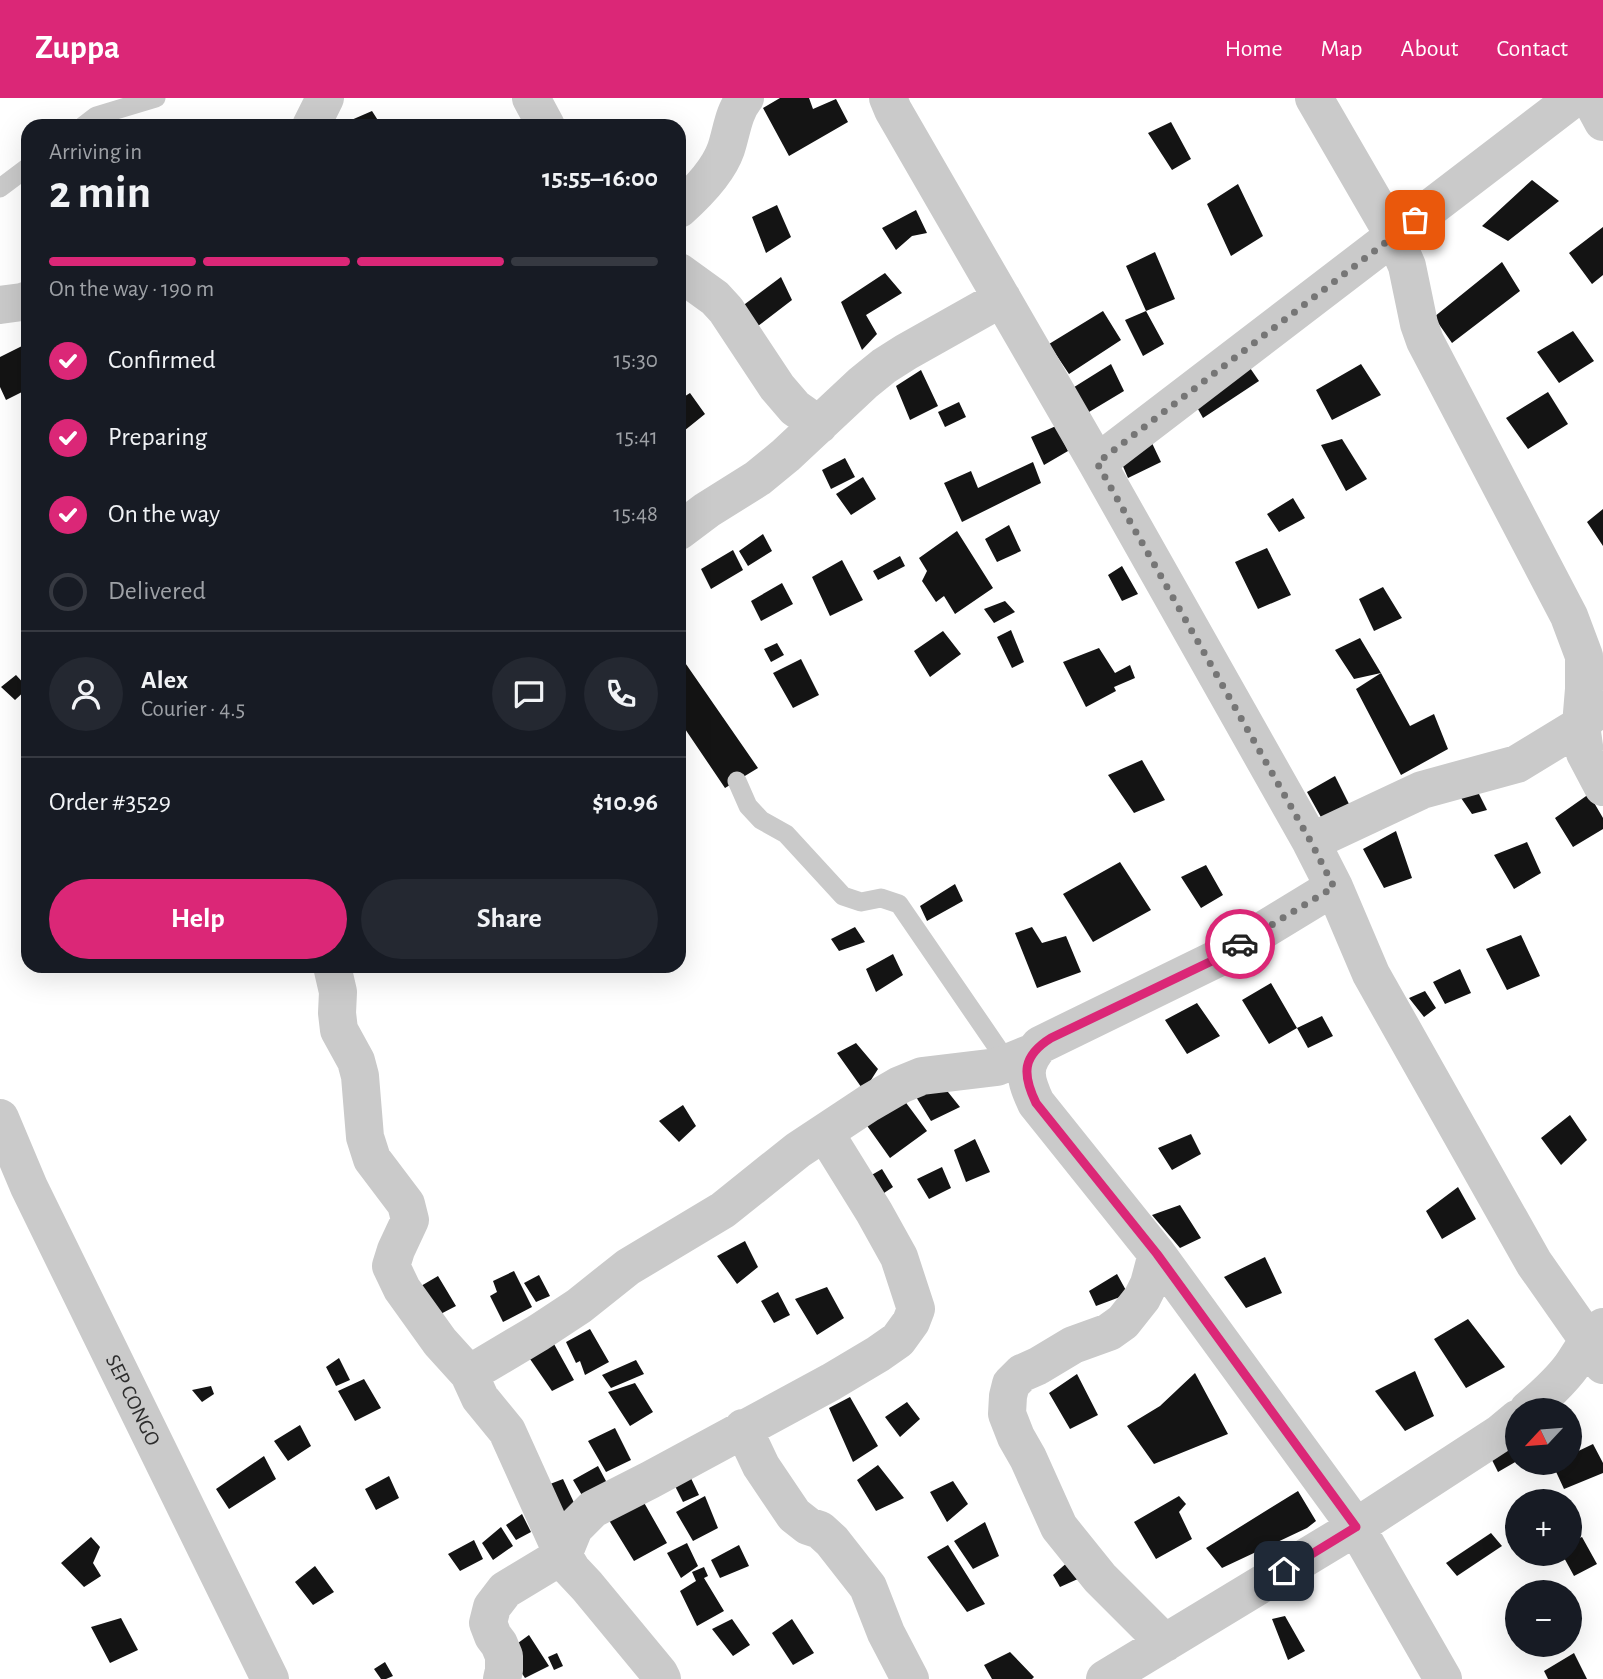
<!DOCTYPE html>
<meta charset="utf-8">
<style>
:root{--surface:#171b24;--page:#242831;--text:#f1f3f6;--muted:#9ea1a6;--line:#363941;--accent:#db2777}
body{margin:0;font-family:"Alegreya Sans",sans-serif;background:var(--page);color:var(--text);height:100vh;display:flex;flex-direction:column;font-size:26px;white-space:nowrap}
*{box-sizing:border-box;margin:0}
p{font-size:23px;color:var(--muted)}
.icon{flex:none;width:38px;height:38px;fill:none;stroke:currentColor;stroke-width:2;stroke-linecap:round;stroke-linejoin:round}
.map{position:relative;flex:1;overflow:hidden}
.panel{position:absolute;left:21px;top:21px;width:665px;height:854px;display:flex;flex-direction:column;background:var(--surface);border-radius:21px;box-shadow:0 7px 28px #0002}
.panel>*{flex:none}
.needle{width:46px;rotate:244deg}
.controls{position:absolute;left:1505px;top:1300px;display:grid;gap:14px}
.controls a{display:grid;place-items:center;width:77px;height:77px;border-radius:50%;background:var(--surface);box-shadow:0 7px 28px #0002;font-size:35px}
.pin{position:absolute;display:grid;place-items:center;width:60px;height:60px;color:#fff;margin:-30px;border-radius:14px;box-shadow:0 4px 10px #0006}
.courier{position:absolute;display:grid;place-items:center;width:70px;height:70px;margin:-35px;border:5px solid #db2777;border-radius:50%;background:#fff;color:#222;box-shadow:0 2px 9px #0007}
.summary em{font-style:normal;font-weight:700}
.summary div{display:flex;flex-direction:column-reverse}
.summary{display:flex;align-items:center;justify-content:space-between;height:119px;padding:0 28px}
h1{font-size:46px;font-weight:700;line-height:52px}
.bar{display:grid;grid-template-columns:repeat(4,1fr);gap:10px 7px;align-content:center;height:84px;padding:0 28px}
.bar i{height:9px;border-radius:5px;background:var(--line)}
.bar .active{background:var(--accent)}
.bar p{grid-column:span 4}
.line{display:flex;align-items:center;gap:18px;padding:0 28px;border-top:2px solid var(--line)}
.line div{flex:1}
.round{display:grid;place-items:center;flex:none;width:74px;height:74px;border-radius:37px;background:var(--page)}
ol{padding:0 28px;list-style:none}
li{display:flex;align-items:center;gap:21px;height:77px}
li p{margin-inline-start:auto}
li .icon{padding:7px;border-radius:50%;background:var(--accent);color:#fff;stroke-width:4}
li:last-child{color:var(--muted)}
li i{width:38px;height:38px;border:4px solid var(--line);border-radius:50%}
.button{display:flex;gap:14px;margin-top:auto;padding:14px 28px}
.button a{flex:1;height:80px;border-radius:42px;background:var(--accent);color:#fff;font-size:28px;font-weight:700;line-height:80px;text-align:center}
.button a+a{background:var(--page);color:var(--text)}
header{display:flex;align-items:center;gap:42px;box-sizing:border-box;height:98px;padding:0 35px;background:var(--accent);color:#fff}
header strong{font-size:33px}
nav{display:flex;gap:38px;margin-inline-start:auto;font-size:24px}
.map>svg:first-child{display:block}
.building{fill:#141414}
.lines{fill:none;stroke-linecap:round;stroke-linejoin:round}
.service{stroke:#cacaca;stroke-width:19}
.minor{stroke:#cacaca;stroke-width:38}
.tertiary{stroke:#cacaca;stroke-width:38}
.done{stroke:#767676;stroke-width:7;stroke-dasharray:0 12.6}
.route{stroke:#db2777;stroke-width:9}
.labels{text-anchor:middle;stroke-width:7;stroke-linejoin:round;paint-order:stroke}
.street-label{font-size:21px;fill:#2d2d2d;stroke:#fff}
</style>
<header>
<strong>Zuppa</strong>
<nav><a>Home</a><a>Map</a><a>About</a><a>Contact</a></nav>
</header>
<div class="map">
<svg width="1603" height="1581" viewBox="0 0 1603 1581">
<rect width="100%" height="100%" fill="#fff"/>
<!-- building -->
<path class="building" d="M 780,0 L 809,0 L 813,11 L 836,1 L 848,24 L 789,58 L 763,10 Z
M 372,13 L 381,27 L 352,28 L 349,23 Z
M 1171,24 L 1191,61 L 1172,72 L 1148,35 Z
M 1532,82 L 1559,103 L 1508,143 L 1482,128 Z
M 1238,86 L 1263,138 L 1231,158 L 1207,106 Z
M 777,107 L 791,139 L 766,155 L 752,119 Z
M 916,112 L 927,135 L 912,138 L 896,152 L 882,130 Z
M 1603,129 L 1603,177 L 1592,186 L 1569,155 Z
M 1155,154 L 1175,201 L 1146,213 L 1126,168 Z
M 1502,164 L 1520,193 L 1452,245 L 1434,219 Z
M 885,175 L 902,195 L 866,217 L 877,236 L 862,252 L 841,204 Z
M 781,179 L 792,202 L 758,228 L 741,209 Z
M 1103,213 L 1121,242 L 1069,276 L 1049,246 Z
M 1146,213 L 1164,246 L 1143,258 L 1125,222 Z
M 1573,233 L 1594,263 L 1559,285 L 1537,254 Z
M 28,245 L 28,291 L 6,302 L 0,289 L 0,259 Z
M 1111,266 L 1124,293 L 1084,317 L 1071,291 Z
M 1361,266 L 1381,297 L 1332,322 L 1316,292 Z
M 1248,267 L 1259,283 L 1203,320 L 1194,304 Z
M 921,272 L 938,308 L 910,322 L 896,288 Z
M 1548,294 L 1568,326 L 1528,351 L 1506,320 Z
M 690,295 L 705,316 L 679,337 L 679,302 Z
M 959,304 L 966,319 L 945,329 L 938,314 Z
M 1056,328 L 1068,353 L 1044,367 L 1031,339 Z
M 1342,341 L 1367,381 L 1346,393 L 1321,347 Z
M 1151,343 L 1161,364 L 1128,380 L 1119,359 Z
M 845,360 L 855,379 L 831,391 L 822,372 Z
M 1033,364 L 1041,385 L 962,424 L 944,385 L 971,373 L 978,390 Z
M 863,379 L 876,401 L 851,417 L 836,396 Z
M 1293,400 L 1305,420 L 1279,434 L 1267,416 Z
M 1603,411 L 1603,448 L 1587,424 Z
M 1009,427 L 1021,453 L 997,464 L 985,441 Z
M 957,433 L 993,490 L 955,516 L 944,498 L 936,504 L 922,483 L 927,473 L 919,460 Z
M 763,436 L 772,453 L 748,468 L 739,453 Z
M 1267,450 L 1291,497 L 1258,511 L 1235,464 Z
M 733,452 L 743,472 L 711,491 L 701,471 Z
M 900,458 L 905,468 L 878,482 L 873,473 Z
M 842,462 L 863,502 L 830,518 L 812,479 Z
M 1122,468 L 1138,496 L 1122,503 L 1108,477 Z
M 782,485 L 793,506 L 761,523 L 751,503 Z
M 1383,489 L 1402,520 L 1374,533 L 1359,501 Z
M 1005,503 L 1015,514 L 994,525 L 984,511 Z
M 1011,532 L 1024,564 L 1012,570 L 997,539 Z
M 943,533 L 961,556 L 930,579 L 914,553 Z
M 1360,540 L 1381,575 L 1410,628 L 1434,616 L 1448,651 L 1401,677 L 1356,591 L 1381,575 L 1354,581 L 1335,552 Z
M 777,545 L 784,557 L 771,564 L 764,551 Z
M 1099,550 L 1115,575 L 1130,567 L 1135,580 L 1114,589 L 1116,593 L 1086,609 L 1063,564 Z
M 679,556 L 758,670 L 725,690 L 679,622 Z
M 801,561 L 819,597 L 793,610 L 773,575 Z
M 16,577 L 28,590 L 15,602 L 1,589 Z
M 1142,662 L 1165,702 L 1134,715 L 1108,677 Z
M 1335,678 L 1349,706 L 1322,721 L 1307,694 Z
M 1474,686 L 1487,712 L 1472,716 L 1459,697 Z
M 1589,696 L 1603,720 L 1603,731 L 1573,749 L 1555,720 Z
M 1396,733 L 1412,780 L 1384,790 L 1363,751 Z
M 1527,744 L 1541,775 L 1514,791 L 1494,757 Z
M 1120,764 L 1151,812 L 1093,844 L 1063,796 Z
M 1206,767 L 1223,797 L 1201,810 L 1181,779 Z
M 955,786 L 963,803 L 927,823 L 920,808 Z
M 855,829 L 865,844 L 839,853 L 831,841 Z
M 1032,829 L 1042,845 L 1066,838 L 1081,874 L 1037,890 L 1015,835 Z
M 1521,837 L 1540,878 L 1507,892 L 1486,851 Z
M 893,856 L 903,877 L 876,894 L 866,871 Z
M 1460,871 L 1471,895 L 1445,906 L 1433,884 Z
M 1271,885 L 1297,930 L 1269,946 L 1242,902 Z
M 1425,893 L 1436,910 L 1424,919 L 1409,900 Z
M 1197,905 L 1220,938 L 1187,956 L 1165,922 Z
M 1322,918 L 1333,938 L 1308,950 L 1297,930 Z
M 856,945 L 878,971 L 864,993 L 837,955 Z
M 940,984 L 960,1009 L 931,1023 L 913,994 Z
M 901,998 L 927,1033 L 890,1060 L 863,1022 Z
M 683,1007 L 696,1028 L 679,1044 L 659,1023 Z
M 1570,1017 L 1587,1042 L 1561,1067 L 1541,1040 Z
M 1191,1036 L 1201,1056 L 1172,1072 L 1158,1050 Z
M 975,1041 L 990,1074 L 966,1084 L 954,1052 Z
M 942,1069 L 951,1090 L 929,1101 L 917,1081 Z
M 882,1071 L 893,1089 L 878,1099 L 856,1086 Z
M 1458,1089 L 1476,1121 L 1442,1141 L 1426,1113 Z
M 1180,1107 L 1201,1140 L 1180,1150 L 1152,1117 Z
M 745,1143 L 758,1169 L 737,1186 L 717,1158 Z
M 1265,1159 L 1282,1195 L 1246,1210 L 1224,1179 Z
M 514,1173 L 532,1209 L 503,1224 L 490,1198 L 497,1194 L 493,1183 Z
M 1117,1176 L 1128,1196 L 1096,1208 L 1089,1193 Z
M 539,1177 L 550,1198 L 536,1204 L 524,1185 Z
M 438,1178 L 456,1208 L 429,1222 L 409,1195 Z
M 827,1189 L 844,1220 L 817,1237 L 795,1201 Z
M 778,1194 L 790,1217 L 774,1225 L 761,1203 Z
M 1468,1221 L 1505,1269 L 1466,1290 L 1434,1241 Z
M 590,1231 L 609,1264 L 585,1277 L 580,1263 L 576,1265 L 566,1244 Z
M 554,1246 L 574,1282 L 552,1293 L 530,1261 Z
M 339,1260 L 350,1282 L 336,1288 L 326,1269 Z
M 636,1262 L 644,1276 L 611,1290 L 602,1277 Z
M 1415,1273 L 1434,1318 L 1405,1333 L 1375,1293 Z
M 1195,1275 L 1228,1336 L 1154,1366 L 1127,1328 L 1160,1308 Z
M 1077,1276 L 1098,1317 L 1070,1331 L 1049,1295 Z
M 364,1281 L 381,1310 L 355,1323 L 338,1293 Z
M 635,1285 L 653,1314 L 630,1328 L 608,1294 Z
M 211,1288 L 214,1296 L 202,1304 L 192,1292 Z
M 850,1299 L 878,1348 L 853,1364 L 829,1310 Z
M 907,1304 L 920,1321 L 900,1339 L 885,1319 Z
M 300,1327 L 311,1348 L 288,1363 L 274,1343 Z
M 615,1330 L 631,1362 L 606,1374 L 588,1343 Z
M 1517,1346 L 1517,1363 L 1498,1374 L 1489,1356 Z
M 1593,1346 L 1603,1365 L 1603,1375 L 1564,1391 L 1552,1365 L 1570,1365 L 1570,1357 Z
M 264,1358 L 276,1381 L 229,1411 L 216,1391 Z
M 878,1367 L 904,1400 L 876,1413 L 857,1382 Z
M 598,1368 L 607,1385 L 583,1399 L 573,1382 Z
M 688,1374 L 699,1397 L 683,1404 L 672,1382 Z
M 389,1378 L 399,1400 L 376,1412 L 365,1391 Z
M 563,1381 L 576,1409 L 560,1416 L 545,1388 Z
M 953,1383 L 968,1406 L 947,1424 L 930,1394 Z
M 1298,1393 L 1316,1423 L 1307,1430 L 1222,1470 L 1206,1450 Z
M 705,1398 L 718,1430 L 693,1443 L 676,1414 Z
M 1179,1398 L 1186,1406 L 1179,1414 L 1192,1441 L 1156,1461 L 1134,1424 Z
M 642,1401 L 667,1445 L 634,1463 L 607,1419 Z
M 522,1416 L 531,1434 L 516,1442 L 506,1427 Z
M 985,1424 L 999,1458 L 973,1471 L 954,1443 Z
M 501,1429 L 513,1448 L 493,1462 L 482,1445 Z
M 1491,1435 L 1502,1448 L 1457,1478 L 1446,1465 Z
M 91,1439 L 100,1449 L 93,1465 L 101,1478 L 84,1489 L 61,1465 Z
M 1582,1439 L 1597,1466 L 1574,1478 L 1562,1456 L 1570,1456 L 1570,1445 Z
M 474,1442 L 483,1461 L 460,1473 L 448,1456 Z
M 687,1445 L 698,1468 L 681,1480 L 667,1455 Z
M 739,1447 L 749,1468 L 720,1480 L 711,1462 Z
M 948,1447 L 985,1506 L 967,1514 L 927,1459 Z
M 1069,1463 L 1080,1480 L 1060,1489 L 1053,1477 Z
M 315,1468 L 334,1494 L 313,1507 L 295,1484 Z
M 704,1469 L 708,1478 L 704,1480 L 724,1513 L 697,1528 L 680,1493 L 696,1483 L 692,1474 Z
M 1285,1518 L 1305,1553 L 1288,1562 L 1272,1521 Z
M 121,1520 L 138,1552 L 110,1565 L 91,1529 Z
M 732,1521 L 750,1547 L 733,1558 L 712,1531 Z
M 792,1521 L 814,1555 L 793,1567 L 772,1535 Z
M 529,1537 L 549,1568 L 525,1580 L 507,1553 Z
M 1010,1554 L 1034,1579 L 1032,1581 L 992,1581 L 984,1567 Z
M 557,1555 L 563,1568 L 554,1572 L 548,1559 Z
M 1574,1555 L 1587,1581 L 1548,1581 L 1544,1573 Z
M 385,1564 L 393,1578 L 386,1581 L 381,1581 L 374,1571 Z"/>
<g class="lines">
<!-- service -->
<path class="service" d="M 83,28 L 96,18 L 156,0
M 0,90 L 28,69
M 737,683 L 748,708 L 761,722 L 786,736 L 843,798 L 861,804 L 881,800 L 899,806 L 1008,965"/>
<!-- minor -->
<path class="minor" d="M 531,0 L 546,28
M 888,0 L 893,12 L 1097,365 L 1311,744 L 1334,789 L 1371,876 L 1534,1165 L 1588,1242 L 1603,1267
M 1314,0 L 1394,138 L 1407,168 L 1419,226 L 1425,243 L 1569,518 L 1584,558 L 1584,591 L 1581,627 L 1585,655 L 1603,689
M 1590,0 L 1603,24
M 311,28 L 325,0
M 679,111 C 697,95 718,74 726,51 C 732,33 733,15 745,0
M 679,174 L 715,200 L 726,212 L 777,289 L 795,310 L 819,327
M 0,207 L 22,204 L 28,202
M 1097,365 L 1574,0
M 679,433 L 707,412 L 758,380 L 786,357 L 863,285 L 884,268 L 906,254 L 1002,200
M 1311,744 L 1422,692 L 1517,666 L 1581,627 L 1597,611
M 1334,789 L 1216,861 L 1040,947 C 1021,968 1025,981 1036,1005 L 1157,1156 L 1356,1429 L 1443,1581
M 332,868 L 338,894 L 337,915 L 339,932 L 356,963 L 360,978 L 365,1039 L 372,1061 L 406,1106 L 410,1122 L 396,1152 L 391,1168 L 402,1191 L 440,1244 L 469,1276 L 480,1300 L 507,1333 L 563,1457 L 572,1472 L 587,1488 L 659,1575 L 662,1581
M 1157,1156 L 1149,1186 L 1142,1200 L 1123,1224 L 1109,1234 L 1073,1247 L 1038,1268 L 1022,1275 L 1011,1286 L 1008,1298 L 1007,1316 L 1016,1339 L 1028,1360 L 1059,1429 L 1100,1480 L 1165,1545
M 469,1276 L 538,1235 L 579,1208 L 628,1169 L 723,1112 L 798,1052 L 869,1005 L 900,987 L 922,978 L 997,969 L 1034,954
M 1528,1312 C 1542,1300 1565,1279 1575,1263 C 1584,1250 1589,1238 1603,1229
M 743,1330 L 761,1368 L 794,1417 L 808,1428 L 820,1432 L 832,1443 L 868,1489 L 886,1535 L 910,1581
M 502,1581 L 504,1572 L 504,1558 L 499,1546 L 493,1538 L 488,1525 L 492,1509 L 505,1492 L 563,1457 L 574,1430 L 593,1411 L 650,1382 L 831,1284 L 878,1256 L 898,1242 L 911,1224 L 916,1211 L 899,1159 L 874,1114 L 825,1035
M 1105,1581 L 1356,1429 L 1499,1336 L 1517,1321"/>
<!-- tertiary -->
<path class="tertiary" id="s1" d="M 0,1020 L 29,1089 L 270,1581"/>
</g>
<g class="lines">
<!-- done -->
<path class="done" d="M 1240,846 L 1334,789 L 1311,744 L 1097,365 L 1415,122"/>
<!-- route -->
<path class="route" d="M 1240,846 L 1216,861 L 1051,940 C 1022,958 1022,976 1036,1005 L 1157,1156 L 1356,1429 L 1284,1473"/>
</g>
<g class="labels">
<!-- street labels -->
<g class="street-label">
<text dy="7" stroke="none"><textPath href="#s1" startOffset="312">SEP CONGO</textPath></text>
</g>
</g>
</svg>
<div class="controls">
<a><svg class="needle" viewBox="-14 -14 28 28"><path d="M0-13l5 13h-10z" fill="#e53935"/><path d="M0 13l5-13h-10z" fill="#9ea1a6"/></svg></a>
<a>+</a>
<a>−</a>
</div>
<div class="pin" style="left:1415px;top:122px;background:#ea580c"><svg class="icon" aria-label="bag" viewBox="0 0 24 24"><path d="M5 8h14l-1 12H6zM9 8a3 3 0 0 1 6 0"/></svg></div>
<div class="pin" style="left:1284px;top:1473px;background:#1f2937"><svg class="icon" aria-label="home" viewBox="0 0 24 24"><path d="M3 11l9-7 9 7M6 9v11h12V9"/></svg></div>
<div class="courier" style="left:1240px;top:846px"><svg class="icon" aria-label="car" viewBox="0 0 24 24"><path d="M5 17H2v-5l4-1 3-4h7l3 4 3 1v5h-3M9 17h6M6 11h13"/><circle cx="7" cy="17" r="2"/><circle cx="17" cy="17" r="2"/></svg></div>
<section class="panel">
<div class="summary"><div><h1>2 min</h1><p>Arriving in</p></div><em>15:55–16:00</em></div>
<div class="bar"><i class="active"></i><i class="active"></i><i class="active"></i><i></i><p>On the way · 190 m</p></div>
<ol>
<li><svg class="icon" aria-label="check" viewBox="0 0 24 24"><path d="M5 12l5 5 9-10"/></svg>Confirmed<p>15:30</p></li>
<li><svg class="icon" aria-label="check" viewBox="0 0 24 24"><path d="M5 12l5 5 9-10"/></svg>Preparing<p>15:41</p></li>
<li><svg class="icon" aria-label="check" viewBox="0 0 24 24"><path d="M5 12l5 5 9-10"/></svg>On the way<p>15:48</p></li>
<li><i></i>Delivered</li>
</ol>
<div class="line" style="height:126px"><a class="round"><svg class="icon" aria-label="person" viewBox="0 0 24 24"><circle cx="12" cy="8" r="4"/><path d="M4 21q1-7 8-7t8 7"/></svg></a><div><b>Alex</b><p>Courier · 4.5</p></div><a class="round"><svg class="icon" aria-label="chat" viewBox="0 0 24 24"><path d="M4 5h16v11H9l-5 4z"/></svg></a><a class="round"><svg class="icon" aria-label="phone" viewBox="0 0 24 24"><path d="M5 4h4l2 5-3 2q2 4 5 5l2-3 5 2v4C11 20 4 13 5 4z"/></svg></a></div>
<div class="line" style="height:91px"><div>Order #3529</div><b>$10.96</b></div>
<div class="button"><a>Help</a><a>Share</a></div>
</section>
</div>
